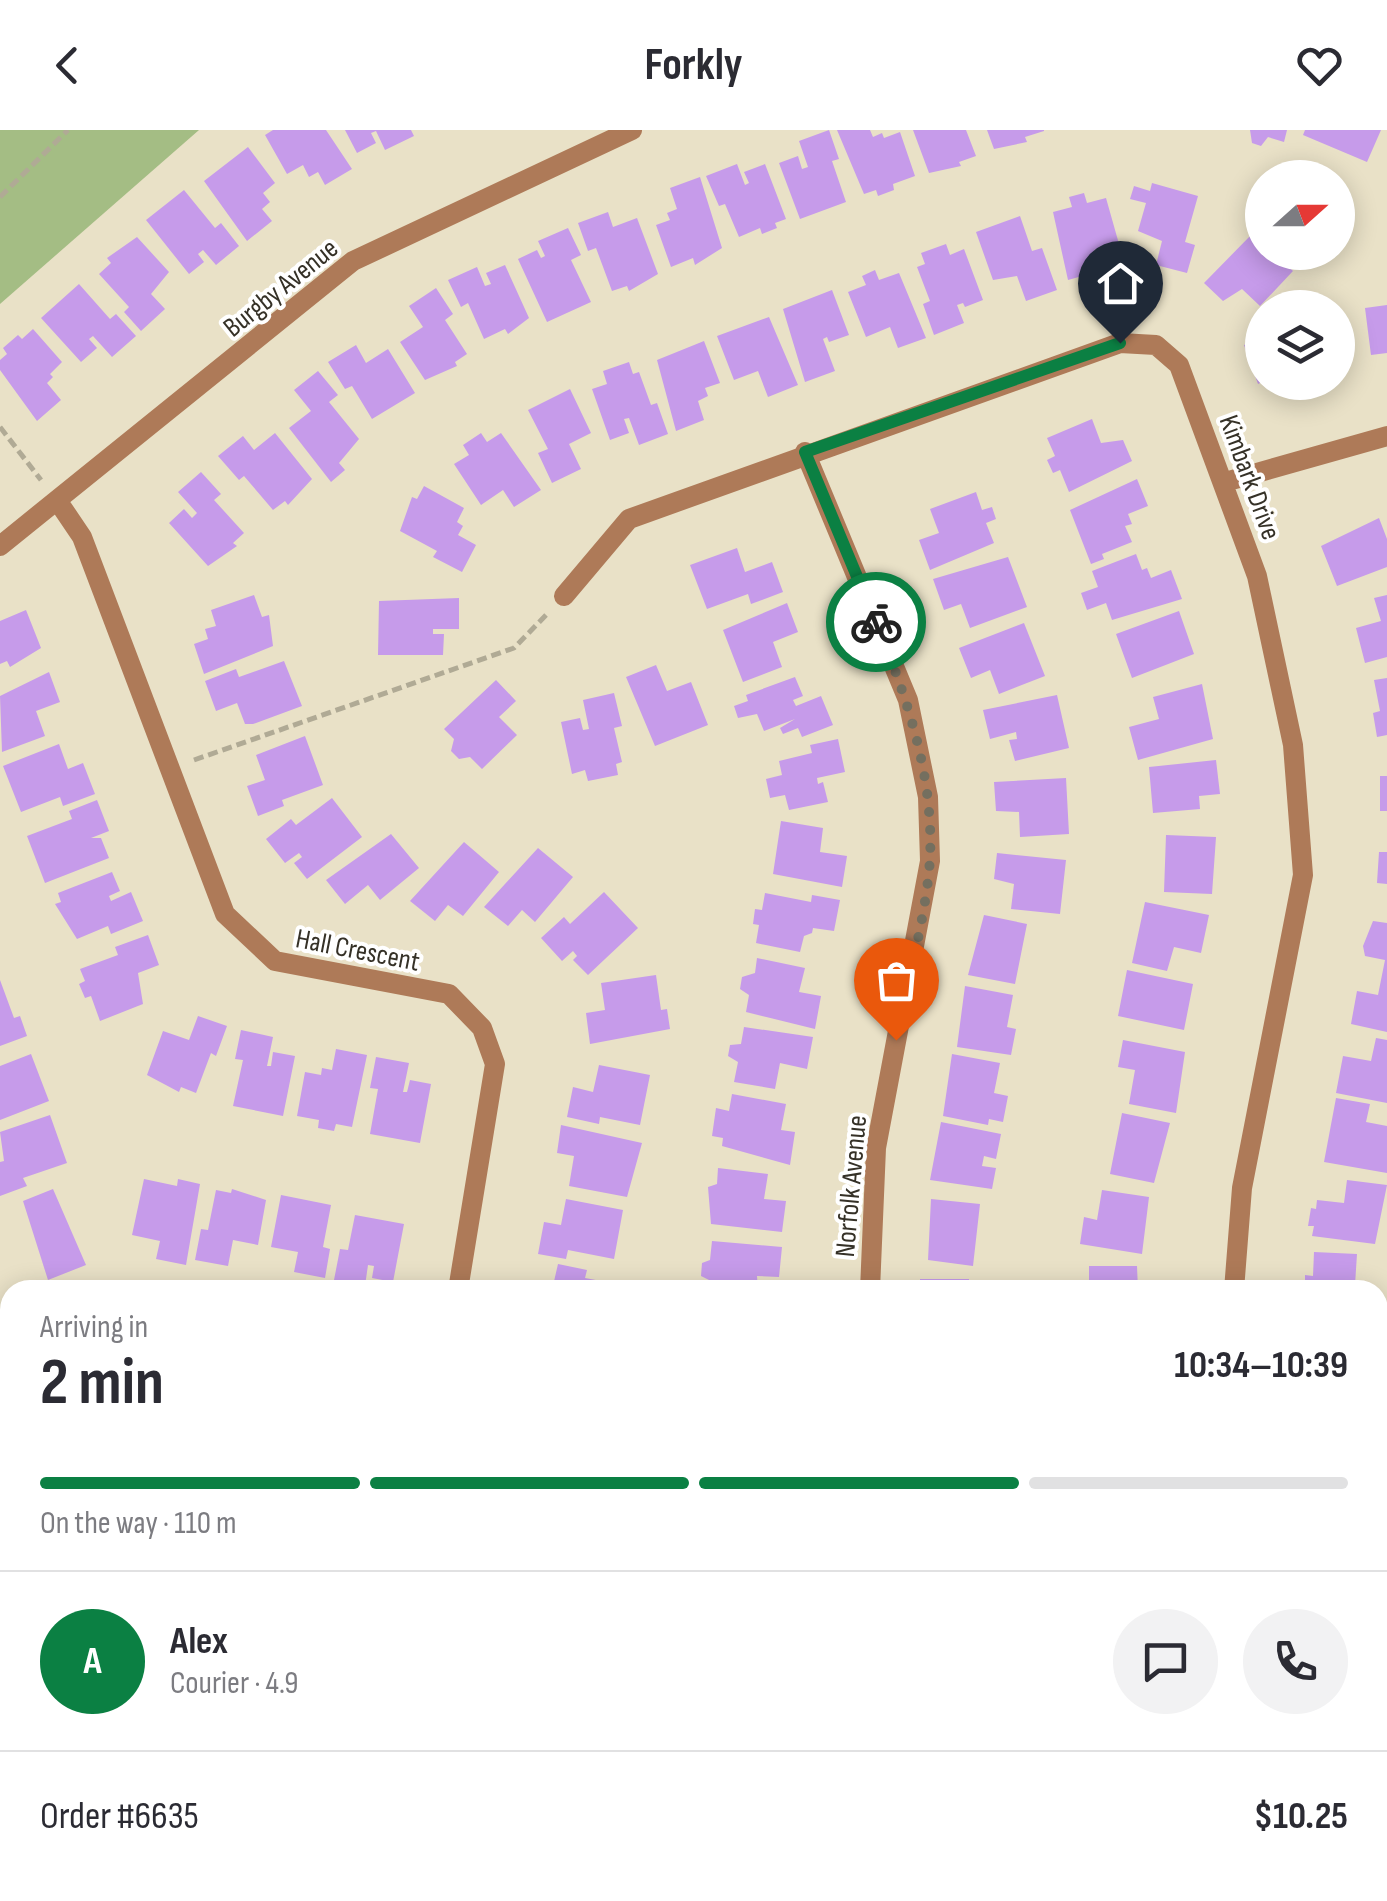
<!DOCTYPE html>
<meta charset="utf-8">
<style>
:root{--surface:#fff;--page:#f2f2f3;--text:#2b2b33;--muted:#7c7c81;--line:#e1e1e2;--accent:#0b8043}
body{margin:0;font-family:"Sofia Sans Condensed",sans-serif;background:var(--page);color:var(--text);height:100vh;display:flex;flex-direction:column;font-size:38px;white-space:nowrap}
*{box-sizing:border-box;margin:0}
p{font-size:32px;color:var(--muted)}
.icon{flex:none;width:55px;height:55px;fill:none;stroke:currentColor;stroke-width:2;stroke-linecap:round;stroke-linejoin:round}
.map{position:relative;flex:1;overflow:hidden}
.panel{position:absolute;left:0px;top:1150px;width:1388px;height:622px;display:flex;flex-direction:column;background:var(--surface);border-radius:30px 30px 0 0;box-shadow:0 5px 25px #0003}
.panel>*{flex:none}
.needle{width:65px;rotate:69deg}
.tools{position:absolute;left:1245px;top:30px;display:grid;gap:20px}
.tools a{display:grid;place-items:center;width:110px;height:110px;border-radius:50%;background:var(--surface);box-shadow:0 5px 25px #0003;font-size:50px}
.pin{position:absolute;display:grid;place-items:center;width:85px;height:85px;color:#fff;margin:-102px -42px;border-radius:50% 50% 50% 0;rotate:-45deg;box-shadow:0 0 10px #0007}
.pin .icon{rotate:45deg}
.courier{position:absolute;display:grid;place-items:center;width:100px;height:100px;margin:-50px;border:8px solid #0b8043;border-radius:50%;background:#fff;color:#222;box-shadow:0 2px 12px #0007}
.head em{font-style:normal;font-weight:700}
.head div{display:flex;flex-direction:column-reverse}
.head{display:flex;align-items:center;justify-content:space-between;height:170px;padding:0 40px}
h1{font-size:65px;font-weight:700;line-height:75px}
.bar{display:grid;grid-template-columns:repeat(4,1fr);gap:15px 10px;align-content:center;height:120px;padding:0 40px}
.bar i{height:12px;border-radius:8px;background:var(--line)}
.bar .selected{background:var(--accent)}
.bar p{grid-column:span 4}
.line{display:flex;align-items:center;gap:25px;padding:0 40px;border-top:2px solid var(--line)}
.line div{flex:1}
.round{display:grid;place-items:center;flex:none;width:105px;height:105px;border-radius:52px;background:var(--page)}
header{display:flex;justify-content:space-between;align-items:center;height:130px;padding:0 40px;background:var(--surface);font-size:45px;font-weight:700}
.map>svg:first-child{display:block}
.green{fill:#a4bd84}
.building{fill:#c69bea}
.lines{fill:none;stroke-linecap:round;stroke-linejoin:round}
.path{stroke:#b0aa95;stroke-width:5;stroke-dasharray:10 5;stroke-linecap:butt}
.street{stroke:#ae7a58;stroke-width:20}
.done{stroke:#746f5f;stroke-width:10;stroke-dasharray:0 18}
.route{stroke:#0b8043;stroke-width:12}
.labels{text-anchor:middle;stroke-width:8;stroke-linejoin:round;paint-order:stroke}
.street-label{font-size:28px;fill:#353127;stroke:#fff}
</style>
<header><svg class="icon" aria-label="back" viewBox="0 0 24 24"><path d="M15 5l-7 7 7 7"/></svg>Forkly<svg class="icon" aria-label="heart" viewBox="0 0 24 24"><path d="M12 20l-8-8c-3-5 5-10 8-4 3-6 11-1 8 4z"/></svg></header>
<div class="map">
<svg width="1387" height="1771" viewBox="0 0 1387 1771">
<rect width="100%" height="100%" fill="#e9e1c7"/>
<!-- green -->
<path class="green" d="M 0,0 L 199,0 L 0,174 Z"/>
<!-- building -->
<path class="building" d="M 273,0 L 326,0 L 352,39 L 325,55 L 318,42 L 309,47 L 303,35 L 287,44 L 265,5 Z
M 345,0 L 411,0 L 414,6 L 385,20 L 376,1 L 371,3 L 376,13 L 357,23 Z
M 829,0 L 839,29 L 832,31 L 846,72 L 800,89 L 779,33 L 798,26 L 802,39 L 808,37 L 799,11 Z
M 837,0 L 870,0 L 873,7 L 882,3 L 884,8 L 900,2 L 915,46 L 893,54 L 894,60 L 878,66 L 876,60 L 864,64 Z
M 913,0 L 966,0 L 976,26 L 959,32 L 961,36 L 929,43 Z
M 987,0 L 1044,0 L 1044,1 L 1025,7 L 1027,12 L 994,19 Z
M 1250,0 L 1287,0 L 1284,12 L 1268,7 L 1261,16 L 1252,13 Z
M 1305,0 L 1381,0 L 1367,32 L 1303,5 Z
M 248,17 L 275,53 L 263,63 L 270,72 L 262,79 L 272,91 L 247,111 L 204,51 Z
M 737,34 L 745,55 L 749,53 L 744,42 L 765,34 L 786,89 L 775,93 L 777,98 L 762,104 L 760,98 L 739,107 L 725,74 L 719,76 L 706,46 Z
M 700,47 L 722,118 L 695,135 L 693,128 L 671,137 L 656,95 L 670,90 L 667,83 L 677,79 L 670,58 Z
M 1152,53 L 1198,66 L 1185,112 L 1195,115 L 1187,143 L 1156,135 L 1162,111 L 1138,101 L 1146,73 L 1130,69 L 1134,56 L 1150,61 Z
M 184,60 L 215,98 L 221,93 L 239,116 L 216,135 L 203,120 L 198,124 L 204,132 L 189,144 L 146,90 Z
M 1084,63 L 1087,73 L 1106,68 L 1119,114 L 1094,120 L 1100,141 L 1068,150 L 1053,82 L 1072,77 L 1069,67 Z
M 608,82 L 613,97 L 637,88 L 658,144 L 629,161 L 627,156 L 612,161 L 596,118 L 588,121 L 578,93 Z
M 1020,86 L 1032,121 L 1042,118 L 1057,160 L 1026,171 L 1017,146 L 993,150 L 976,102 Z
M 568,98 L 581,125 L 571,130 L 591,172 L 547,192 L 518,129 L 537,120 L 541,128 L 545,126 L 538,111 Z
M 1253,103 L 1262,112 L 1262,122 L 1273,122 L 1293,141 L 1260,176 L 1242,159 L 1223,171 L 1204,153 Z
M 137,107 L 169,142 L 151,164 L 165,179 L 141,201 L 124,182 L 129,177 L 99,144 L 111,133 L 107,128 Z
M 946,114 L 950,125 L 964,119 L 983,170 L 965,177 L 963,173 L 957,175 L 964,193 L 934,205 L 923,174 L 930,171 L 917,137 L 925,134 L 921,123 Z
M 505,135 L 529,188 L 508,204 L 505,199 L 484,209 L 468,173 L 461,177 L 448,150 L 477,137 L 485,156 L 491,154 L 486,143 Z
M 875,140 L 879,150 L 899,143 L 926,208 L 898,218 L 890,197 L 866,207 L 848,162 L 866,155 L 862,146 Z
M 79,154 L 110,189 L 116,184 L 136,206 L 112,227 L 93,206 L 89,209 L 97,218 L 81,232 L 41,188 Z
M 436,158 L 453,184 L 445,190 L 467,224 L 455,232 L 457,236 L 425,250 L 400,212 L 423,197 L 409,176 Z
M 832,160 L 849,205 L 829,212 L 827,207 L 823,209 L 835,241 L 805,252 L 783,179 Z
M 1387,175 L 1387,223 L 1371,225 L 1365,178 Z
M 769,187 L 798,255 L 768,267 L 758,241 L 734,250 L 717,206 Z
M 1262,194 L 1262,252 L 1258,254 L 1244,215 L 1259,209 L 1254,197 Z
M 33,199 L 62,232 L 50,244 L 53,247 L 47,253 L 61,270 L 37,291 L 0,240 L 0,230 L 7,224 L 3,218 L 18,205 L 22,209 Z
M 704,211 L 720,253 L 705,258 L 708,266 L 698,271 L 704,290 L 676,301 L 657,230 Z
M 356,215 L 366,233 L 388,219 L 415,263 L 372,289 L 352,256 L 345,259 L 328,232 Z
M 629,232 L 633,244 L 639,242 L 651,275 L 657,273 L 668,304 L 639,315 L 629,288 L 624,289 L 629,303 L 610,310 L 592,259 L 607,254 L 603,241 Z
M 318,241 L 338,265 L 329,272 L 359,309 L 339,333 L 345,340 L 331,352 L 289,298 L 311,281 L 294,260 Z
M 570,259 L 591,303 L 569,314 L 581,339 L 552,353 L 538,323 L 548,319 L 528,280 Z
M 1092,289 L 1101,313 L 1123,310 L 1132,331 L 1069,362 L 1060,340 L 1053,343 L 1047,330 L 1055,326 L 1047,308 Z
M 275,303 L 312,349 L 288,375 L 285,371 L 273,380 L 244,346 L 239,350 L 218,326 L 243,306 L 254,320 Z
M 481,303 L 487,312 L 501,303 L 541,360 L 514,377 L 503,360 L 481,375 L 454,334 L 469,325 L 463,315 Z
M 201,342 L 221,364 L 214,370 L 244,403 L 233,413 L 237,416 L 208,436 L 169,393 L 184,379 L 192,388 L 197,383 L 178,362 Z
M 1137,349 L 1148,376 L 1128,384 L 1132,394 L 1125,396 L 1132,412 L 1102,424 L 1104,429 L 1091,434 L 1070,380 Z
M 424,356 L 464,378 L 457,392 L 463,396 L 458,405 L 476,415 L 462,442 L 433,427 L 437,421 L 400,401 L 412,367 L 417,369 Z
M 976,362 L 982,380 L 992,377 L 996,389 L 986,393 L 994,413 L 930,440 L 919,410 L 939,403 L 930,379 Z
M 1379,388 L 1387,409 L 1387,437 L 1337,456 L 1321,416 Z
M 737,418 L 745,442 L 772,432 L 783,462 L 751,474 L 748,464 L 707,479 L 690,435 Z
M 1136,424 L 1142,440 L 1147,438 L 1151,448 L 1171,440 L 1182,469 L 1112,490 L 1106,473 L 1087,480 L 1081,463 L 1098,457 L 1092,441 Z
M 1008,427 L 1027,477 L 970,498 L 961,474 L 944,480 L 933,449 Z
M 254,465 L 262,487 L 269,485 L 273,516 L 204,544 L 194,514 L 208,509 L 205,499 L 216,496 L 211,480 Z
M 1387,465 L 1387,527 L 1365,533 L 1356,498 L 1381,491 L 1374,468 Z
M 459,468 L 459,499 L 433,499 L 433,504 L 444,504 L 443,525 L 378,525 L 379,471 Z
M 787,473 L 798,502 L 773,512 L 782,537 L 743,552 L 723,500 Z
M 26,480 L 41,518 L 10,537 L 7,531 L 0,534 L 0,491 Z
M 1179,481 L 1194,524 L 1132,548 L 1116,504 Z
M 1024,493 L 1045,546 L 999,564 L 990,540 L 971,548 L 959,518 Z
M 284,531 L 302,576 L 253,594 L 245,594 L 237,573 L 216,581 L 205,551 L 236,539 L 239,547 Z
M 656,535 L 667,561 L 691,552 L 708,595 L 655,616 L 626,547 Z
M 49,542 L 60,572 L 36,581 L 45,606 L 2,622 L 0,566 Z
M 795,547 L 803,566 L 793,570 L 796,576 L 821,566 L 833,595 L 802,607 L 798,598 L 783,604 L 780,598 L 795,589 L 764,601 L 757,584 L 738,588 L 734,576 L 748,571 L 746,565 Z
M 1387,548 L 1387,605 L 1377,607 L 1373,583 L 1380,581 L 1374,550 Z
M 496,550 L 516,571 L 499,587 L 517,605 L 482,639 L 470,627 L 459,629 L 451,621 L 454,609 L 444,599 Z
M 1202,554 L 1213,609 L 1138,630 L 1129,597 L 1159,589 L 1153,567 Z
M 614,563 L 622,596 L 614,598 L 622,632 L 616,634 L 618,645 L 588,651 L 585,640 L 572,644 L 561,592 L 580,588 L 583,600 L 589,599 L 583,570 Z
M 1057,565 L 1069,618 L 1015,631 L 1009,610 L 1017,609 L 1016,602 L 990,609 L 983,580 Z
M 305,606 L 323,655 L 282,670 L 284,676 L 258,686 L 247,656 L 265,650 L 256,625 Z
M 838,609 L 845,642 L 817,648 L 818,654 L 823,652 L 828,672 L 789,680 L 785,665 L 770,668 L 766,649 L 782,645 L 779,631 L 812,623 L 810,615 Z
M 59,614 L 68,639 L 83,633 L 95,664 L 63,676 L 60,667 L 21,682 L 3,636 Z
M 1216,630 L 1220,664 L 1199,666 L 1200,679 L 1153,683 L 1149,637 Z
M 1380,646 L 1387,646 L 1387,681 L 1380,681 Z
M 1066,648 L 1069,704 L 1020,707 L 1019,682 L 996,681 L 994,652 Z
M 332,668 L 362,707 L 307,749 L 294,733 L 302,727 L 299,723 L 285,733 L 266,709 L 291,689 L 296,695 Z
M 97,670 L 109,701 L 91,708 L 101,708 L 109,728 L 45,753 L 27,706 L 72,689 L 69,681 Z
M 781,691 L 823,698 L 820,722 L 847,726 L 842,757 L 773,744 Z
M 391,704 L 419,738 L 380,770 L 368,755 L 345,774 L 326,750 Z
M 1166,705 L 1216,707 L 1212,764 L 1164,762 Z
M 464,712 L 499,742 L 463,786 L 448,775 L 435,791 L 410,771 Z
M 538,718 L 573,747 L 535,792 L 522,780 L 508,796 L 484,777 Z
M 1379,722 L 1387,722 L 1387,754 L 1377,753 Z
M 997,723 L 1066,730 L 1060,784 L 1011,779 L 1014,754 L 994,749 Z
M 112,742 L 120,761 L 109,766 L 111,771 L 131,762 L 143,791 L 111,804 L 108,796 L 77,809 L 55,774 L 61,772 L 58,763 Z
M 604,762 L 638,798 L 588,845 L 573,830 L 577,826 L 573,821 L 562,831 L 541,808 L 564,787 L 570,794 Z
M 765,763 L 811,772 L 812,765 L 840,770 L 834,801 L 813,798 L 812,803 L 804,806 L 800,822 L 756,813 L 759,795 L 753,794 L 755,779 L 762,780 Z
M 1145,772 L 1209,785 L 1201,823 L 1174,817 L 1167,841 L 1132,833 Z
M 984,785 L 1027,794 L 1015,854 L 968,845 Z
M 1373,791 L 1387,793 L 1387,902 L 1351,894 L 1357,861 L 1378,865 L 1385,830 L 1365,826 L 1363,816 Z
M 148,805 L 159,835 L 138,843 L 143,874 L 100,891 L 91,866 L 85,868 L 79,854 L 85,851 L 80,839 L 118,825 L 115,817 Z
M 757,828 L 805,838 L 799,862 L 821,866 L 815,899 L 746,882 L 749,865 L 740,859 L 742,847 L 755,843 Z
M 1127,840 L 1193,854 L 1184,900 L 1118,886 Z
M 656,845 L 661,880 L 667,879 L 670,899 L 590,914 L 586,883 L 605,880 L 601,853 Z
M 0,850 L 14,888 L 20,886 L 27,906 L 0,916 Z
M 965,856 L 1013,865 L 1007,897 L 1016,899 L 1011,925 L 957,917 Z
M 198,886 L 227,896 L 216,926 L 211,923 L 196,963 L 181,957 L 179,962 L 147,945 L 163,901 L 189,910 Z
M 744,897 L 813,907 L 807,939 L 780,933 L 775,959 L 734,952 L 738,932 L 728,926 L 730,915 L 741,914 Z
M 241,900 L 273,907 L 267,936 L 271,936 L 273,922 L 295,926 L 283,986 L 233,976 L 243,930 L 235,929 Z
M 1376,908 L 1387,910 L 1387,973 L 1336,963 L 1343,926 L 1371,931 Z
M 1123,910 L 1185,922 L 1176,983 L 1129,974 L 1135,940 L 1118,937 Z
M 336,919 L 367,925 L 352,997 L 336,994 L 334,1001 L 318,998 L 319,990 L 297,986 L 305,942 L 321,945 L 322,938 L 332,940 Z
M 31,924 L 49,971 L 0,990 L 0,936 Z
M 952,924 L 1000,933 L 994,963 L 1008,966 L 1003,992 L 989,989 L 988,995 L 943,986 Z
M 376,927 L 409,933 L 403,962 L 407,962 L 410,950 L 431,954 L 420,1013 L 370,1004 L 378,959 L 370,958 Z
M 599,935 L 650,945 L 640,995 L 600,987 L 599,994 L 567,987 L 573,957 L 593,962 Z
M 732,964 L 786,974 L 781,1000 L 795,1002 L 790,1035 L 722,1016 L 723,1008 L 712,1006 L 716,978 L 729,981 Z
M 1336,968 L 1370,974 L 1366,992 L 1387,996 L 1387,1043 L 1324,1032 Z
M 1122,983 L 1170,993 L 1154,1053 L 1110,1044 Z
M 50,985 L 67,1033 L 23,1048 L 27,1056 L 0,1066 L 0,1032 L 4,1031 L 0,1002 Z
M 941,992 L 1001,1004 L 996,1029 L 984,1026 L 982,1036 L 996,1038 L 992,1059 L 930,1050 Z
M 561,995 L 642,1013 L 627,1067 L 569,1056 L 574,1026 L 557,1023 Z
M 718,1038 L 768,1044 L 764,1069 L 786,1071 L 782,1102 L 711,1094 L 708,1057 L 717,1054 Z
M 144,1049 L 177,1056 L 178,1049 L 200,1054 L 186,1135 L 156,1129 L 160,1111 L 132,1105 Z
M 1347,1050 L 1387,1055 L 1375,1114 L 1312,1106 L 1314,1096 L 1308,1096 L 1311,1078 L 1316,1079 L 1317,1070 L 1344,1073 Z
M 53,1059 L 86,1135 L 48,1150 L 23,1071 Z
M 232,1059 L 266,1070 L 258,1115 L 233,1110 L 228,1136 L 195,1130 L 201,1099 L 208,1100 L 216,1060 L 231,1063 Z
M 1102,1060 L 1149,1067 L 1142,1124 L 1080,1114 L 1084,1087 L 1097,1090 Z
M 281,1065 L 331,1075 L 323,1117 L 330,1119 L 325,1148 L 294,1142 L 298,1122 L 271,1117 Z
M 566,1069 L 623,1080 L 614,1129 L 568,1120 L 566,1129 L 538,1124 L 544,1092 L 561,1095 Z
M 931,1069 L 980,1074 L 973,1136 L 928,1130 Z
M 355,1085 L 404,1094 L 393,1152 L 372,1148 L 374,1136 L 368,1135 L 365,1156 L 334,1150 L 340,1119 L 348,1120 Z
M 712,1111 L 782,1117 L 779,1147 L 757,1146 L 758,1160 L 708,1160 L 709,1150 L 701,1146 L 702,1133 L 710,1130 Z
M 1314,1122 L 1357,1124 L 1355,1155 L 1367,1155 L 1367,1160 L 1305,1160 L 1305,1145 L 1313,1146 Z
M 558,1134 L 587,1140 L 585,1148 L 628,1156 L 627,1160 L 552,1160 Z
M 1089,1136 L 1137,1136 L 1138,1160 L 1089,1160 Z
M 920,1149 L 969,1149 L 969,1160 L 920,1160 Z
M 0,1293 L 10,1293 L 10,1364 L 2,1363 Z
M 1382,1318 L 1387,1320 L 1387,1381 L 1378,1384 L 1378,1319 Z
M 1387,1390 L 1387,1453 L 1378,1456 L 1378,1393 Z
M 1387,1477 L 1387,1526 L 1378,1528 L 1378,1480 Z
M 4,1484 L 7,1517 L 0,1517 L 0,1485 Z
M 1387,1538 L 1387,1596 L 1382,1597 L 1378,1541 Z
M 1387,1620 L 1387,1668 L 1384,1668 L 1381,1621 Z
M 334,1762 L 386,1762 L 383,1771 L 347,1771 L 333,1767 Z
M 412,1762 L 466,1762 L 463,1771 L 409,1771 Z
M 481,1762 L 513,1762 L 510,1771 L 478,1771 Z
M 577,1763 L 600,1770 L 600,1771 L 574,1771 Z"/>
<g class="lines">
<!-- path -->
<path class="path" d="M 0,67 L 68,0
M 0,297 L 41,350
M 194,630 L 514,518 L 549,482"/>
<!-- street -->
<path class="street" d="M 805,322 L 908,570 L 928,667 L 930,731 L 876,1018 L 870,1160
M 1225,352 L 1387,306
M 59,373 L 82,407 L 225,784 L 275,831 L 449,864 L 482,898 L 495,934 L 458,1160
M 0,416 L 353,131 L 632,0
M 564,466 L 629,389 L 1120,213 L 1156,215 L 1179,235 L 1257,446 L 1293,615 L 1303,745 L 1242,1058 L 1234,1160
M 0,1208 L 10,1212
M 0,1591 L 10,1590
M 855,1762 L 884,1771
M 1109,1762 L 1230,1771
M 67,1771 L 68,1762
M 906,1771 L 908,1762
M 1041,1771 L 1087,1762
M 1315,1771 L 1315,1762"/>
</g>
<g class="lines">
<!-- done -->
<path class="done" d="M 876,492 C 907,567 934,646 930,729 C 926,789 907,851 896,910"/>
<!-- route -->
<path class="route" d="M 876,492 L 805,322 L 1120,213"/>
</g>
<g class="labels">
<!-- street labels -->
<g class="street-label">
<text transform="translate(280 157) rotate(-39)" y="10">Burgby Avenue</text>
<text transform="translate(1251 347) rotate(70)" y="10">Kimbark Drive</text>
<text transform="translate(358 819) rotate(11)" y="10">Hall Crescent</text>
<text transform="translate(850 1056) rotate(-85)" y="10">Norfolk Avenue</text>
</g>
</g>
</svg>
<div class="tools">
<a><svg class="needle" viewBox="-14 -14 28 28"><path d="M0-13l5 13h-10z" fill="#e53935"/><path d="M0 13l5-13h-10z" fill="#7c7c81"/></svg></a>
<a><svg class="icon" aria-label="layers" viewBox="0 0 24 24"><path d="M12 4l9 5-9 5-9-5zM3 14l9 5 9-5"/></svg></a>
</div>
<div class="pin" style="left:896px;top:910px;background:#ea580c"><svg class="icon" aria-label="bag" viewBox="0 0 24 24"><path d="M5 8h14l-1 12H6zM9 8a3 3 0 0 1 6 0"/></svg></div>
<div class="pin" style="left:1120px;top:213px;background:#1f2937"><svg class="icon" aria-label="home" viewBox="0 0 24 24"><path d="M3 11l9-7 9 7M6 9v11h12V9"/></svg></div>
<div class="courier" style="left:876px;top:492px"><svg class="icon" aria-label="bike" viewBox="0 0 24 24"><circle cx="6" cy="16" r="4"/><circle cx="18" cy="16" r="4"/><path d="M6 16l4-8h5l3 8M10 8l3 8H6M13 5h3"/></svg></div>
<section class="panel">
<div class="head"><div><h1>2 min</h1><p>Arriving in</p></div><em>10:34–10:39</em></div>
<div class="bar"><i class="selected"></i><i class="selected"></i><i class="selected"></i><i></i><p>On the way · 110 m</p></div>
<div class="line" style="height:180px"><b class="round" style="background:var(--accent);color:#fff">A</b><div><b>Alex</b><p>Courier · 4.9</p></div><a class="round"><svg class="icon" aria-label="chat" viewBox="0 0 24 24"><path d="M4 5h16v11H9l-5 4z"/></svg></a><a class="round"><svg class="icon" aria-label="phone" viewBox="0 0 24 24"><path d="M5 4h4l2 5-3 2q2 4 5 5l2-3 5 2v4C11 20 4 13 5 4z"/></svg></a></div>
<div class="line" style="height:130px"><div>Order #6635</div><b>$10.25</b></div>
</section>
</div>
